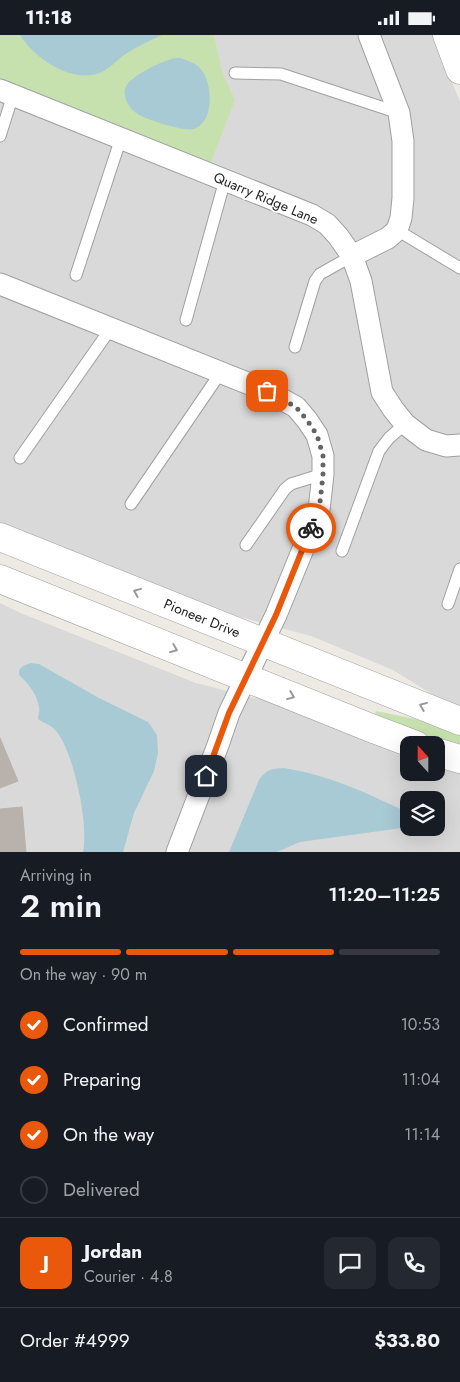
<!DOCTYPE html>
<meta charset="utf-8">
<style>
:root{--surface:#171b24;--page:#242831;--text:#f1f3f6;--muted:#9ea1a6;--line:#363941;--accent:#ea580c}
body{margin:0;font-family:Jost,sans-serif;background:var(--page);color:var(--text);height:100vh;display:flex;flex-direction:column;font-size:19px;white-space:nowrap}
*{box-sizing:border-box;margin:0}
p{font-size:16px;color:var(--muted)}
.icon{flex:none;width:28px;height:28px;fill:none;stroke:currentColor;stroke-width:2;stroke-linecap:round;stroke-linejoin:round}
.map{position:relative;height:817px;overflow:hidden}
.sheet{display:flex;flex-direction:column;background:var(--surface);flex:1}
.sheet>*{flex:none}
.needle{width:32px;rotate:339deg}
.controls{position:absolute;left:400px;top:701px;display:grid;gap:10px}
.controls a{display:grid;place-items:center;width:45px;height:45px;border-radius:10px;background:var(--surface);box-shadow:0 5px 20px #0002;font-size:25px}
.pin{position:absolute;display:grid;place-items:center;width:42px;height:42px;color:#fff;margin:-21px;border-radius:10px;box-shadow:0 2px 8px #0006}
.courier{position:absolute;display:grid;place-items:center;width:50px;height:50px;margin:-25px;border:4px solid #ea580c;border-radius:50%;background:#fff;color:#222;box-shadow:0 1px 6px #0007}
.headline em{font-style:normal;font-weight:600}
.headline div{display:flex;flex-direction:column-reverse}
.headline{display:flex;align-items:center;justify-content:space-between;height:85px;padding:0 20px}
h1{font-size:32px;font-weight:600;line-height:38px}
.bar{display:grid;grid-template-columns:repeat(4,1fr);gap:8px 5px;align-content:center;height:60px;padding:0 20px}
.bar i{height:6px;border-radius:4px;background:var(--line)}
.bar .selected{background:var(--accent)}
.bar p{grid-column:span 4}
.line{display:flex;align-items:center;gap:12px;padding:0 20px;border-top:1px solid var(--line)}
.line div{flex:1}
.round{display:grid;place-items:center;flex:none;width:52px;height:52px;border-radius:10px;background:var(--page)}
ol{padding:0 20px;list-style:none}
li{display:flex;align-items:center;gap:15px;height:55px}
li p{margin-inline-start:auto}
li .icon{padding:5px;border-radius:50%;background:var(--accent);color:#fff;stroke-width:4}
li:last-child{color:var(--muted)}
li i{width:28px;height:28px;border:2px solid var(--line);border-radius:50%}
.status{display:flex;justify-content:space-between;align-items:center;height:35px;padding:0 25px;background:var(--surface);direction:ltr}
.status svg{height:14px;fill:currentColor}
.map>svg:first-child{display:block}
.residential{fill:#dad9d9;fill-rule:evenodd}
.grass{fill:#c6e1ae}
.water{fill:#a8cad5}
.building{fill:#b9b2ac;stroke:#bcb1a7}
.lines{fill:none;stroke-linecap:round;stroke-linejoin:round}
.service-casing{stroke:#a0a0a0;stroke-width:13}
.minor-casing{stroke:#a0a0a0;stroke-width:23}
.tertiary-casing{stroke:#a0a0a0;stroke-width:29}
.service{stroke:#fff;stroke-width:11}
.minor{stroke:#fff;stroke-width:21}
.tertiary{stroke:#fff;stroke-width:28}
.oneway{stroke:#999}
.done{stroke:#656462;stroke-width:5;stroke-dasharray:0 9}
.route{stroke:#ea580c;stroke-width:6}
.labels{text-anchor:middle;stroke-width:4;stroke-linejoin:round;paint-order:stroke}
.street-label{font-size:14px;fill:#1c1c1c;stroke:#fff}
</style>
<div class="status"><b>11:18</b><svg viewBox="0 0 49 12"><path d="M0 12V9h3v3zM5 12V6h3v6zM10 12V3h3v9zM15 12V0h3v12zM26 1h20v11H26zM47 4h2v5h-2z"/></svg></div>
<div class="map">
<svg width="460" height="817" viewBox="0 0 460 817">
<rect width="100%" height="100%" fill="#edeae3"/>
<!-- residential -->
<path class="residential" d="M 0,0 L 434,0 L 460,67 L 460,673 L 435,661 L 393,635 L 311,601 L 222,577 L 0,488 Z
M 0,568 L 23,579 L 196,648 L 274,668 L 409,721 L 409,738 L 436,738 L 436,730 L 460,737 L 460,817 L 0,817 ZM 409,765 L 436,765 L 436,792 L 409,792 Z"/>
<!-- grass -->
<path class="grass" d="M 0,0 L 214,0 L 222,37 L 235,65 L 207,137 L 0,55 Z
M 376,676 L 429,687 L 460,698 L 460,712 L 418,699 L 374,682 Z"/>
<!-- water -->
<path class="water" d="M 20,0 L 162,0 C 149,6 136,12 124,20 C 117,25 110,33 102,37 C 73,50 35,24 20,0 Z
M 180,23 C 187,25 195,28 200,33 C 213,47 215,87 194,94 C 184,97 149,85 139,80 C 133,76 129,72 126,65 C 125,62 124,58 125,54 C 127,43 158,28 169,25 C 172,23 176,23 180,23 Z
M 31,628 L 39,629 L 99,663 L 148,687 L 157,700 L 158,718 L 154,736 L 134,778 L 123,817 L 83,817 C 89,790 74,719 57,697 C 53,691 44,688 38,684 C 38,680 40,676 39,672 C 37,659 28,648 19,640 L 19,635 L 23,631 Z
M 284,733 C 329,740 369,759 409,778 L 409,792 L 300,807 L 277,817 L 229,817 L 259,745 C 267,734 271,734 284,733 Z"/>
<!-- building -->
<path class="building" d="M 0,703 L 18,746 L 0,753 Z
M 22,772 L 26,817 L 0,817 L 0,774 Z"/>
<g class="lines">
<!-- service casing -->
<g class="service-casing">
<path id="service" d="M 235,38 L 281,39 L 399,78
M 0,101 L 13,60
M 397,195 L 460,233
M 76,240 L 121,103
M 186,285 L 225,145
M 295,312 L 315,246 L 320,239 L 352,221
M 20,423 L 111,293
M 131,469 L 221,337
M 246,510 L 285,454 L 291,449 L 323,439
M 342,516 L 379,416 L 389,403 L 405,389
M 448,569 L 460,534"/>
</g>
<!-- minor casing -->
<g class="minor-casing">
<path id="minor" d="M 0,55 L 312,180 L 327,189 L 338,201 L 352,221 L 361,246 L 382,357 L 393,374 L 405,389 L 426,405 L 446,411 L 460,410
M 352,221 L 388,203 L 397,195 L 401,183 L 403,163 L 403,106 L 399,78 L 369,0
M 0,249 L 267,356 L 296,372 L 307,385 L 317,400 L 323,421 L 323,439 L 319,475 L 276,580 L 229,678 L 218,710 L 177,817"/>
</g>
<!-- tertiary casing -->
<g class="tertiary-casing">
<path id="tertiary" d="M 447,0 L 460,35
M 0,502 L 460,686
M 0,544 L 371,693 L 416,710
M 436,717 L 460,724"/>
</g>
<!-- service -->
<use href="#service" class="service"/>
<!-- minor -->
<use href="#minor" class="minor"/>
<!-- tertiary -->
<use href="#tertiary" class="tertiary"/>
</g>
<!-- one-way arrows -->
<defs><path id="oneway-chevron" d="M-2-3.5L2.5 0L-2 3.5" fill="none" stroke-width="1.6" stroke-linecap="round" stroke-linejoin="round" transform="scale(1.25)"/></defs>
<g class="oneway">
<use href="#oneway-chevron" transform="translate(137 557) rotate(-158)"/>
<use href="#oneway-chevron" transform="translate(174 614) rotate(22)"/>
<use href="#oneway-chevron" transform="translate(291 661) rotate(22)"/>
<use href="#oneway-chevron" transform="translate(423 671) rotate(-158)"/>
</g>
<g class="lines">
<!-- done -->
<path class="done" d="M 267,356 L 296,372 L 307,385 L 317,400 L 323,421 L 323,440 L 319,476 L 311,493"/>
<!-- route -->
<path class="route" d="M 206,741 L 229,678 L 276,580 L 311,493"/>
</g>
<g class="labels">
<!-- street labels -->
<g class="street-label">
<text transform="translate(266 163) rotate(23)" y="5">Quarry Ridge Lane</text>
<text transform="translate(202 583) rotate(22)" y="5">Pioneer Drive</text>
</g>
</g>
</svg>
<div class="controls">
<a><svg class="needle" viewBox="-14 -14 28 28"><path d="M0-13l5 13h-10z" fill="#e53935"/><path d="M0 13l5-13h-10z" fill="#9ea1a6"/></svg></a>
<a><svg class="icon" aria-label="layers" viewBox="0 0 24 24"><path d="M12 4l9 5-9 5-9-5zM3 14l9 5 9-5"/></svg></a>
</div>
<div class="pin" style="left:267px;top:356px;background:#ea580c"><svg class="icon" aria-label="bag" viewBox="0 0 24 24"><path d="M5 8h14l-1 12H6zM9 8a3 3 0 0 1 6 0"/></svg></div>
<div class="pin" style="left:206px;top:741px;background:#1f2937"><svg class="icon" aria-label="home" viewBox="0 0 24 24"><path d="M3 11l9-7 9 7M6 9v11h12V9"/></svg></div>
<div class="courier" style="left:311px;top:493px"><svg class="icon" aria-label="bike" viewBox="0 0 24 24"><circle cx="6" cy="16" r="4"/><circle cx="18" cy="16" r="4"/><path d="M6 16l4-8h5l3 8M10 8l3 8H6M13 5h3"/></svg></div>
</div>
<section class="sheet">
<div class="headline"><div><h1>2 min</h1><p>Arriving in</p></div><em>11:20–11:25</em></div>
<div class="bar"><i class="selected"></i><i class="selected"></i><i class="selected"></i><i></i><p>On the way · 90 m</p></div>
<ol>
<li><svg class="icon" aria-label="check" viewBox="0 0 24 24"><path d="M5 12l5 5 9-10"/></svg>Confirmed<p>10:53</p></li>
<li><svg class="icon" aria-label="check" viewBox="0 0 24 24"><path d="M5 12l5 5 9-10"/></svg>Preparing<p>11:04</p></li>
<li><svg class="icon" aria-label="check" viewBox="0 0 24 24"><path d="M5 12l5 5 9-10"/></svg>On the way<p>11:14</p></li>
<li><i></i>Delivered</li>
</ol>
<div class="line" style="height:90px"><b class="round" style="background:var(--accent);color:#fff">J</b><div><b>Jordan</b><p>Courier · 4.8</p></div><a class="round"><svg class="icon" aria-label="chat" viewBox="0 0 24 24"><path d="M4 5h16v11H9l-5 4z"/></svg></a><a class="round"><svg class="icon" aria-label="phone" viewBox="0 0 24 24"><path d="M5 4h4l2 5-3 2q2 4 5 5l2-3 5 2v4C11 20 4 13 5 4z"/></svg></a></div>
<div class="line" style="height:65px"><div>Order #4999</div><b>$33.80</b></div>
</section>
